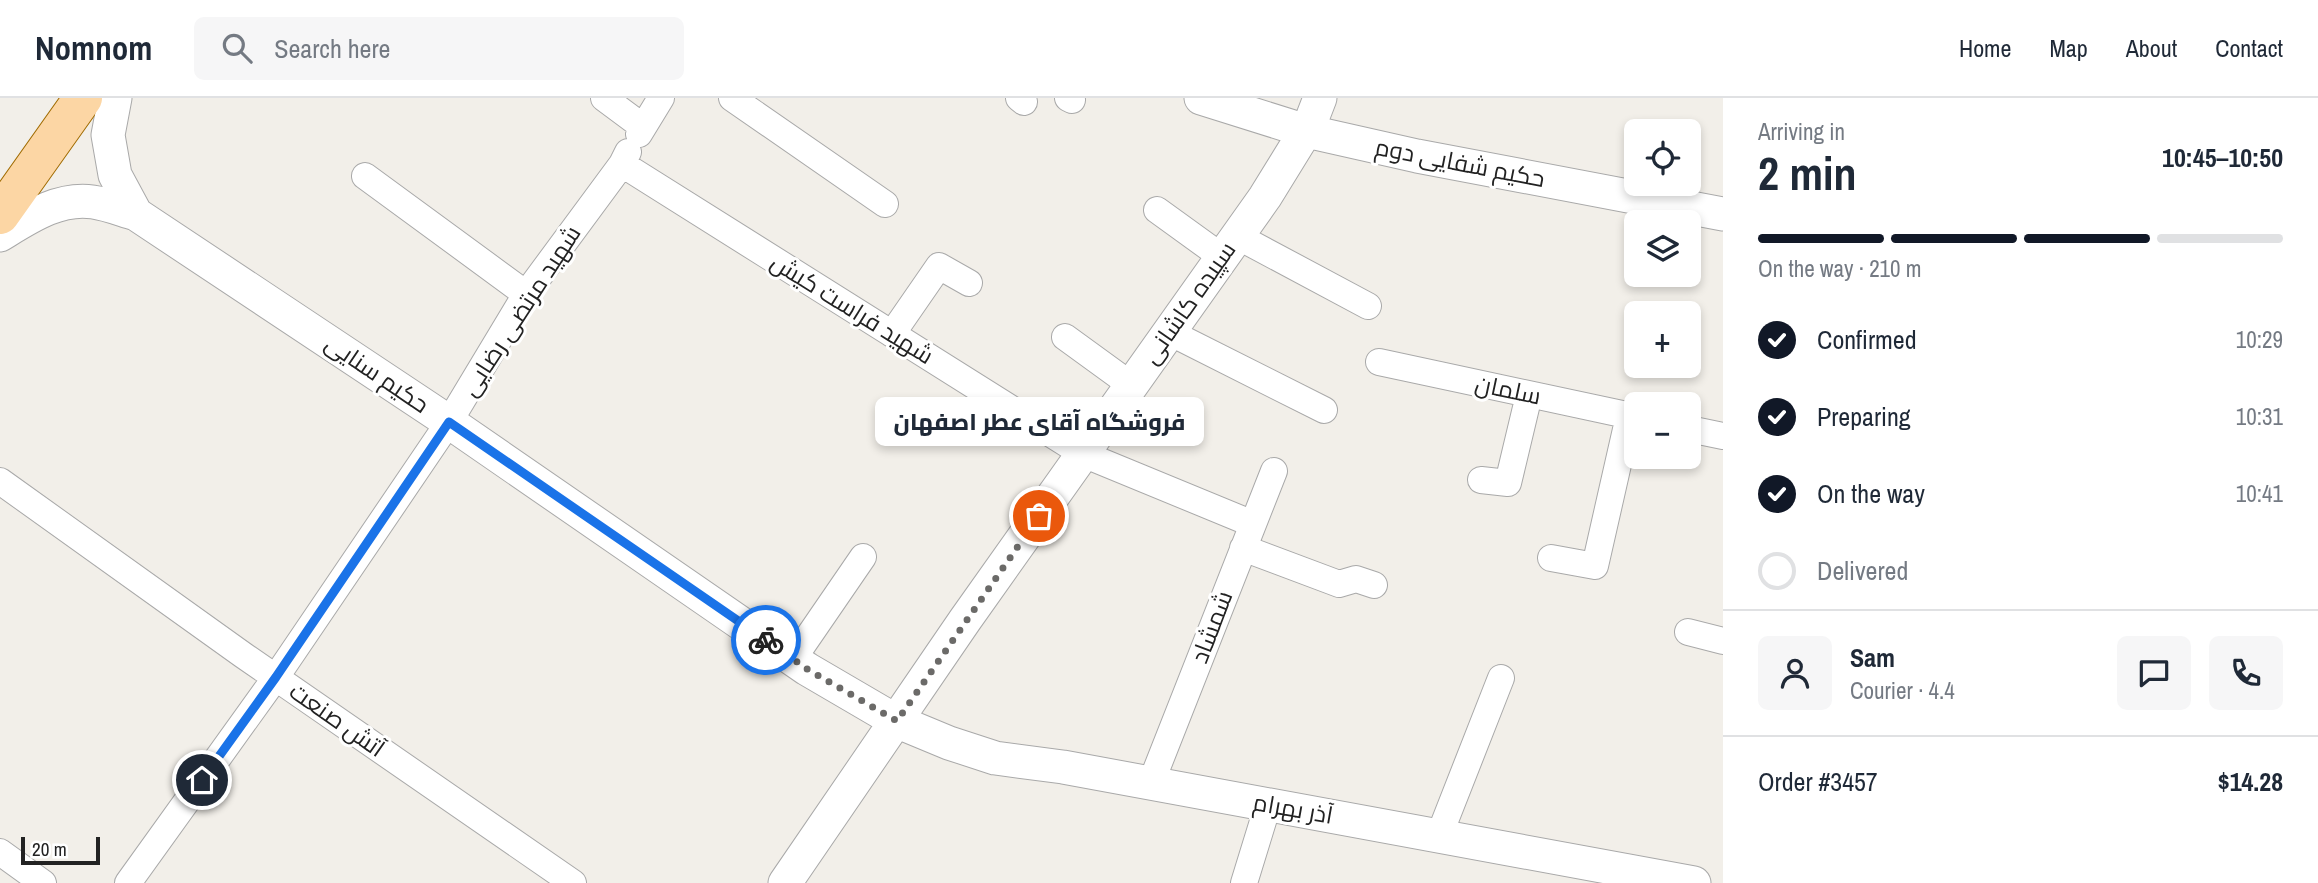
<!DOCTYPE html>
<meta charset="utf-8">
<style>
:root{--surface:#fff;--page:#f6f6f7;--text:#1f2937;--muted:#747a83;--line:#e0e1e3;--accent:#111827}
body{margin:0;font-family:"Archivo Narrow",Cairo,sans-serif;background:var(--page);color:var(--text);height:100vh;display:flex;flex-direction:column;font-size:26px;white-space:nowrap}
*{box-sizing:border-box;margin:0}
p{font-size:23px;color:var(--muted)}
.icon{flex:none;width:38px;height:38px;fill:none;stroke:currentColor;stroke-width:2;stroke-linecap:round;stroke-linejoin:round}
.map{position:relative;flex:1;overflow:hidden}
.sheet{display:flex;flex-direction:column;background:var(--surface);width:595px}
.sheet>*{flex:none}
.controls{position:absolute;left:1624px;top:21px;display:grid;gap:14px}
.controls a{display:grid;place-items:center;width:77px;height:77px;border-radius:10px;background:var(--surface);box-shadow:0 4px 10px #0003;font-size:35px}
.scale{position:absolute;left:21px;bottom:18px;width:79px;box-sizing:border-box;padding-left:7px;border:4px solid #222;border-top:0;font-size:19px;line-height:24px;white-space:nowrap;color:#222;-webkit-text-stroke:5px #fff;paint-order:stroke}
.pin{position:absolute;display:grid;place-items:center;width:60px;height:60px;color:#fff;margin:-30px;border:4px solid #fff;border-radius:50%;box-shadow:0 2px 7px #0007}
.courier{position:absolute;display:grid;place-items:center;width:70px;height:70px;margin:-35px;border:5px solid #1a73e8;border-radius:50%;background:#fff;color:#222;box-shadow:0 2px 9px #0007}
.bubble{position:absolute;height:49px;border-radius:10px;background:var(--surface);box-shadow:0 4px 10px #0003;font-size:23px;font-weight:800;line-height:49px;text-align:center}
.headline em{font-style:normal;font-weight:800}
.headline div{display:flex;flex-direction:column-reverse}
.headline{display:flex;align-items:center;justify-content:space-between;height:119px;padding:0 35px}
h1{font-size:46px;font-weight:800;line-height:52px}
.bar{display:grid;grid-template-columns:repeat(4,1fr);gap:10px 7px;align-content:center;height:84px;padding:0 35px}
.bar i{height:9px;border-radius:5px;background:var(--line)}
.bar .current{background:var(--accent)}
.bar p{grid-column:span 4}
.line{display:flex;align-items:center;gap:18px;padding:0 35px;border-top:2px solid var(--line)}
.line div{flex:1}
.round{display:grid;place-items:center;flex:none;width:74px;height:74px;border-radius:10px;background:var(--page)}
ol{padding:0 35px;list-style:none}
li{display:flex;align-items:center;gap:21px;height:77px}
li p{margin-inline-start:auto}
li .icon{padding:7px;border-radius:50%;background:var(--accent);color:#fff;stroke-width:4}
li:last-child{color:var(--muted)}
li i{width:38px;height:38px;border:4px solid var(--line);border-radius:50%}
header{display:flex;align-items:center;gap:42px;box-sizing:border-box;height:98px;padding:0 35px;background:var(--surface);border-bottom:2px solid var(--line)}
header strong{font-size:33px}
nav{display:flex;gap:38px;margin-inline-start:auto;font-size:24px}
.search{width:490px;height:63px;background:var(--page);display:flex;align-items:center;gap:18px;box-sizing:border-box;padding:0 24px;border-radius:10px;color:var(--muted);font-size:26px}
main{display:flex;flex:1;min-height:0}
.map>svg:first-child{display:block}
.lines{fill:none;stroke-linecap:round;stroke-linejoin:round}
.minor-casing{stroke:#a9a9a9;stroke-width:28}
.tertiary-casing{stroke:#a9a9a9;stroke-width:35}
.primary-casing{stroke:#a06b00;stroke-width:40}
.minor{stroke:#fff;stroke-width:26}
.tertiary{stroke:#fff;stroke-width:33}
.primary{stroke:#fcd6a4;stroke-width:38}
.done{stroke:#6b6a68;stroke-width:7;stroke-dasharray:0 12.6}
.route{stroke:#1a73e8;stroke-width:9}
.labels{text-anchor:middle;stroke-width:6;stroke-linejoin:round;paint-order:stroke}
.street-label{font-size:24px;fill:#222;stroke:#fff}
</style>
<header>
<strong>Nomnom</strong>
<div class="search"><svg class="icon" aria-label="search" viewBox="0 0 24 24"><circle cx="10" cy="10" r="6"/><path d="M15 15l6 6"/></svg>Search here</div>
<nav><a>Home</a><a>Map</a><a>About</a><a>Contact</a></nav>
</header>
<main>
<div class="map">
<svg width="1723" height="785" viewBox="0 0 1723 785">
<rect width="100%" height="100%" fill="#f2efe9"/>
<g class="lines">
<!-- minor casing -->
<g class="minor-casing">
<path id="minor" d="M 604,0 L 643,29
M 732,0 L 885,106
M 1019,0 L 1024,4
M 1068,0 L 1072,2
M 639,36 L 661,0
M 622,66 L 1083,356 L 1253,426
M 365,78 L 526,196
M 1157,112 L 1222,159
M 1237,138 L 1368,208
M 1169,234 L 1324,312
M 892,236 L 939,168 L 969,185
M 1065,239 L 1131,287
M 1379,264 L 1636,319
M 1689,331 L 1723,338
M 1481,382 L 1508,385 L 1529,297
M 0,383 L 243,557 L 573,785
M 1243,450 L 1339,486 L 1356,481 L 1374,487
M 1551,460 L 1595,468 L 1629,318
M 1688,534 L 1723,543
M 793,561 L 863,459
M 1151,685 L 1274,373
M 1439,738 L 1501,580
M 0,754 L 43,785
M 128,785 L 276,579 L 449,324 L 526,196 L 622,66 L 628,54
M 1244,785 L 1268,707"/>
</g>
<!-- tertiary casing -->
<g class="tertiary-casing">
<path id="tertiary" d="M 115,0 L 108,37 L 115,77 L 136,116
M 1201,0 L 1306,33 L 1417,58 L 1723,116
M 0,137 C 28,120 58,99 93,104 C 107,106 122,112 136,116 L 449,324 L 807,571 L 896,623 L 949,645 L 995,660 L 1063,669 L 1694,785
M 785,785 L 965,522 L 1265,99 L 1310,26 L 1320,0"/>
</g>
<!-- primary casing -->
<g class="primary-casing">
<path id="primary" d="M 0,117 L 83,0"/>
</g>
<!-- minor -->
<use href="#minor" class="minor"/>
<!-- tertiary -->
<use href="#tertiary" class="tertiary"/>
<!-- primary -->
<use href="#primary" class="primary"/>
</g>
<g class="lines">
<!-- done -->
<path class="done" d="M 766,542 L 807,571 L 897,623 L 1039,418"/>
<!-- route -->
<path class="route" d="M 202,682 L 276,579 L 449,324 L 766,542"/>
</g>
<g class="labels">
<!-- street labels -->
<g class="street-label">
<text transform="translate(1460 65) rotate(11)" y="8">حکیم شفایی دوم</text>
<text transform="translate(1189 205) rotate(-55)" y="8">سپیده کاشانی</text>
<text transform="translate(852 211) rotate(32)" y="8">شهید فراست کیش</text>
<text transform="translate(521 213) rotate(-57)" y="8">شهید مرتضی رضایی</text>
<text transform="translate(377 276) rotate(34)" y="8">حکیم سنایی</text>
<text transform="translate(1508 292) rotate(12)" y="8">سلمان</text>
<text transform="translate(1212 529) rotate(-69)" y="8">شمشاد</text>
<text transform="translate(337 622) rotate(35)" y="8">آتش صنعت</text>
<text transform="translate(1293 711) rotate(10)" y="8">آذر بهرام</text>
</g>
</g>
</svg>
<div class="controls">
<a><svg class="icon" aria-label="locate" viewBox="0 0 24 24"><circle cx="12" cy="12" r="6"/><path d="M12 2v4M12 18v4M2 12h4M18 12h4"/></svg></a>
<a><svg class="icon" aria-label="layers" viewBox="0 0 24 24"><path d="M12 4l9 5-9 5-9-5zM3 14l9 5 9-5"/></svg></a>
<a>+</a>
<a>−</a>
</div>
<div class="scale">20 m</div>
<div class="pin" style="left:1039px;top:418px;background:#ea580c"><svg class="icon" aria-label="bag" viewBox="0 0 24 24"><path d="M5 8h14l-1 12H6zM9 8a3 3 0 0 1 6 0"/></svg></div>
<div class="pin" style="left:202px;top:682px;background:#1f2937"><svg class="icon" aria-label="home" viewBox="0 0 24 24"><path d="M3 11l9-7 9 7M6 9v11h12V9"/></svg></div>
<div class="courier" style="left:766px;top:542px"><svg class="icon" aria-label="bike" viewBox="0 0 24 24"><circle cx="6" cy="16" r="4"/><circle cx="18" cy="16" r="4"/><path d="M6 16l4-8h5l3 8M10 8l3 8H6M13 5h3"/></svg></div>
<div class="bubble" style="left:875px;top:299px;width:329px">فروشگاه آقای عطر اصفهان</div>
</div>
<section class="sheet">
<div class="headline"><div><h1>2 min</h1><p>Arriving in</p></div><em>10:45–10:50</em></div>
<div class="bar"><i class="current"></i><i class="current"></i><i class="current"></i><i></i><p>On the way · 210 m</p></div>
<ol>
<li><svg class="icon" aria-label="check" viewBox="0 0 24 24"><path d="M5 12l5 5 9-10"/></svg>Confirmed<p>10:29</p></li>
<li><svg class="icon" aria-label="check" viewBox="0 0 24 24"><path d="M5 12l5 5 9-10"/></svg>Preparing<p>10:31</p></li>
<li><svg class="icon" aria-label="check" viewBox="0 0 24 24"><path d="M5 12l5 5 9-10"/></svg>On the way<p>10:41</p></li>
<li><i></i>Delivered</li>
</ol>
<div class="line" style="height:126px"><a class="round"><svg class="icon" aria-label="person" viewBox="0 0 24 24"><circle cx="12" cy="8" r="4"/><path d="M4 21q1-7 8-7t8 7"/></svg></a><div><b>Sam</b><p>Courier · 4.4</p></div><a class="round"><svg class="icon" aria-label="chat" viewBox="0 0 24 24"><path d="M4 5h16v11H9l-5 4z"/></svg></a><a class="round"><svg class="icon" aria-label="phone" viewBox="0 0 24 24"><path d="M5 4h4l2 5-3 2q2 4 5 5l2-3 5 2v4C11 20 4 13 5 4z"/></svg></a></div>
<div class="line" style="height:91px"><div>Order #3457</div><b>$14.28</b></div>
</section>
</main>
